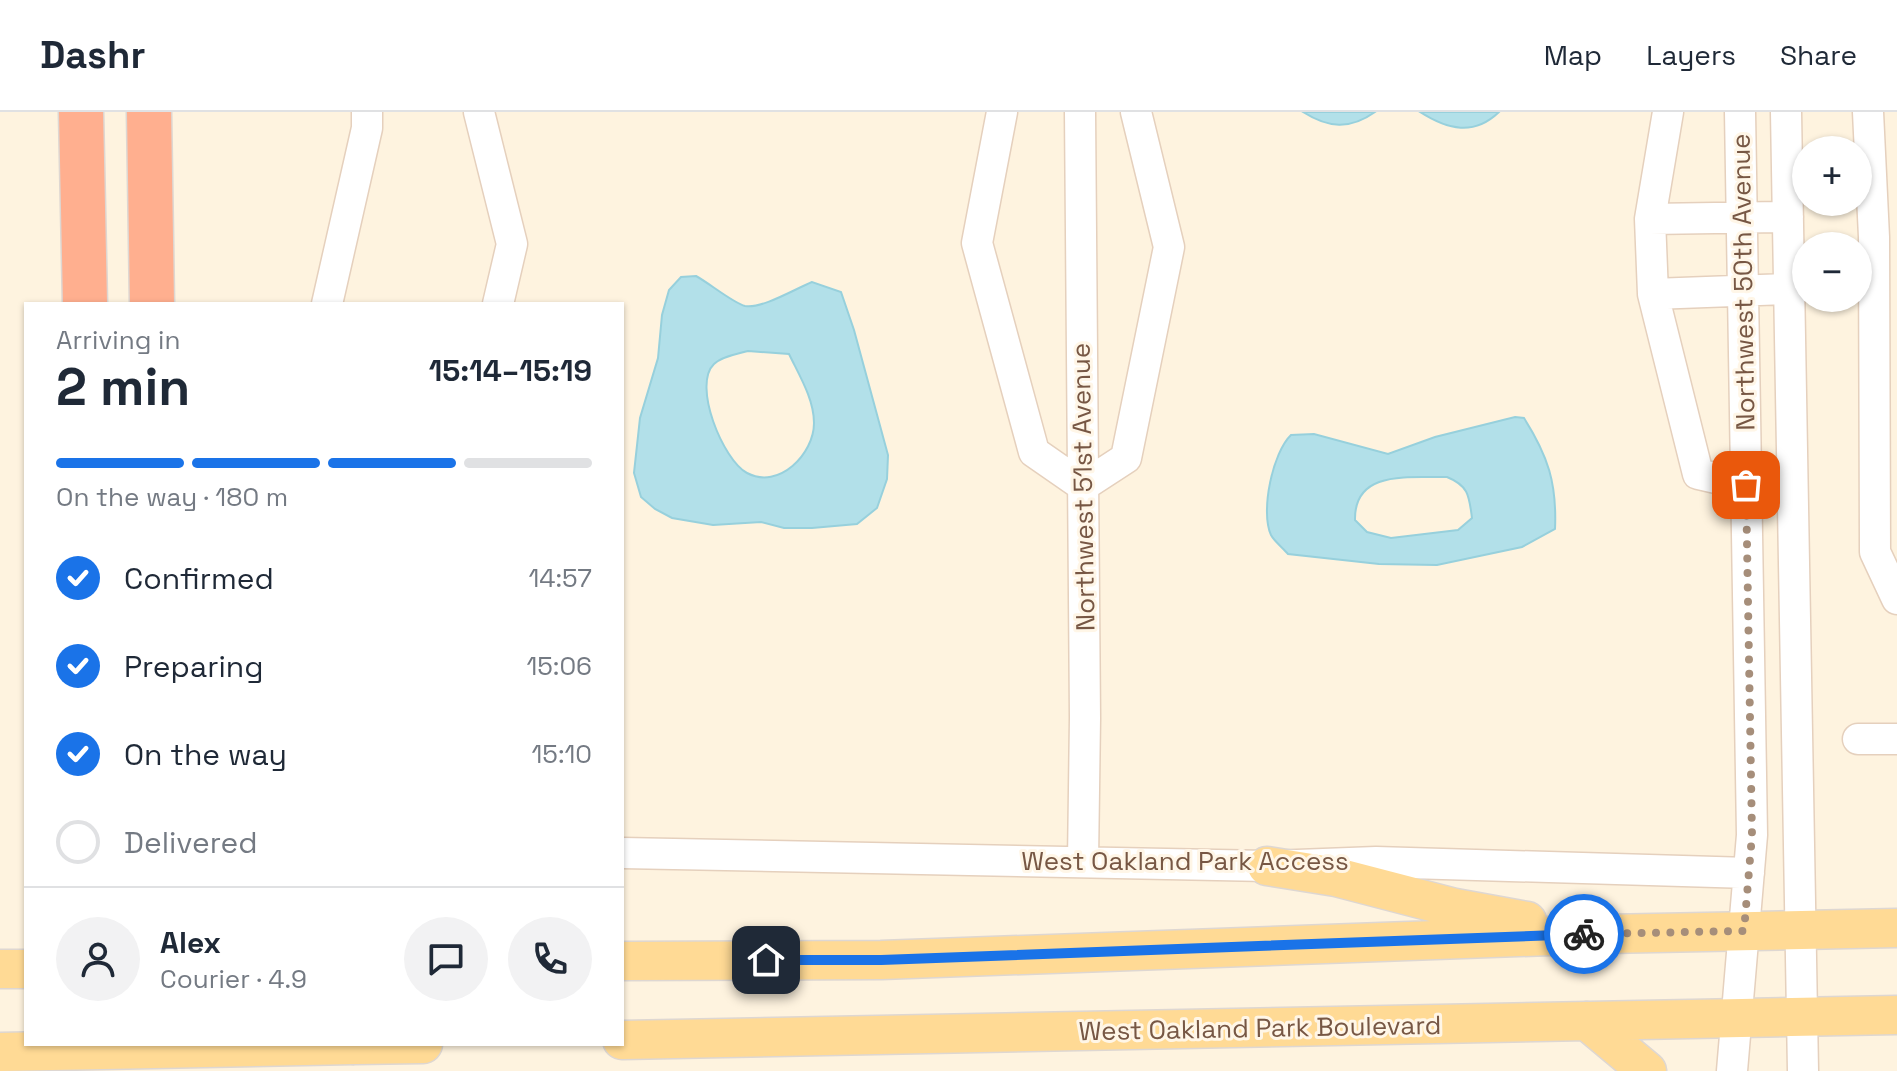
<!DOCTYPE html>
<meta charset="utf-8">
<style>
:root{--surface:#fff;--page:#f2f2f3;--text:#1f2937;--muted:#747a83;--line:#e0e1e3;--accent:#1a73e8}
body{margin:0;font-family:"Space Grotesk",sans-serif;background:var(--page);color:var(--text);height:100vh;display:flex;flex-direction:column;font-size:30px;white-space:nowrap}
*{box-sizing:border-box;margin:0}
p{font-size:26px;color:var(--muted)}
.icon{flex:none;width:44px;height:44px;fill:none;stroke:currentColor;stroke-width:2;stroke-linecap:round;stroke-linejoin:round}
.map{position:relative;flex:1;overflow:hidden}
.sheet{position:absolute;left:24px;top:190px;width:600px;height:744px;display:flex;flex-direction:column;background:var(--surface);border-radius:0px;box-shadow:0 2px 6px #0004}
.sheet>*{flex:none}
.buttons{position:absolute;left:1792px;top:24px;display:grid;gap:16px}
.buttons a{display:grid;place-items:center;width:80px;height:80px;border-radius:50%;background:var(--surface);box-shadow:0 2px 6px #0004;font-size:40px}
.pin{position:absolute;display:grid;place-items:center;width:68px;height:68px;color:#fff;margin:-34px;border-radius:16px;box-shadow:0 4px 12px #0006}
.courier{position:absolute;display:grid;place-items:center;width:80px;height:80px;margin:-40px;border:6px solid #1a73e8;border-radius:50%;background:#fff;color:#222;box-shadow:0 2px 10px #0007}
.headline em{font-style:normal;font-weight:800}
.headline div{display:flex;flex-direction:column-reverse}
.headline{display:flex;align-items:center;justify-content:space-between;height:136px;padding:0 32px}
h1{font-size:52px;font-weight:800;line-height:60px}
.bar{display:grid;grid-template-columns:repeat(4,1fr);gap:12px 8px;align-content:center;height:96px;padding:0 32px}
.bar i{height:10px;border-radius:6px;background:var(--line)}
.bar .on{background:var(--accent)}
.bar p{grid-column:span 4}
.line{display:flex;align-items:center;gap:20px;padding:0 32px;border-top:2px solid var(--line)}
.line div{flex:1}
.round{display:grid;place-items:center;flex:none;width:84px;height:84px;border-radius:42px;background:var(--page)}
ol{padding:0 32px;list-style:none}
li{display:flex;align-items:center;gap:24px;height:88px}
li p{margin-inline-start:auto}
li .icon{padding:8px;border-radius:50%;background:var(--accent);color:#fff;stroke-width:4}
li:last-child{color:var(--muted)}
li i{width:44px;height:44px;border:4px solid var(--line);border-radius:50%}
header{display:flex;align-items:center;gap:48px;box-sizing:border-box;height:112px;padding:0 40px;background:var(--surface);border-bottom:2px solid var(--line)}
header strong{font-size:38px}
nav{display:flex;gap:44px;margin-inline-start:auto;font-size:28px}
.map>svg:first-child{display:block}
.water{fill:#b2e0e9;stroke:#97d0dc;stroke-width:2;fill-rule:evenodd}
.lines{fill:none;stroke-linecap:round;stroke-linejoin:round}
.minor-casing{stroke:#e5d0bd;stroke-width:33}
.major-casing{stroke:#ded7d2;stroke-width:41}
.highway-casing{stroke:#ded7d2;stroke-width:47}
.minor{stroke:#fff;stroke-width:30}
.major{stroke:#ffda95;stroke-width:38}
.highway{stroke:#ffaf8f;stroke-width:44}
.major-bridge-casing{stroke:#ded7d2;stroke-width:41;stroke-linecap:butt}
.major-bridge{stroke:#ffda95;stroke-width:38}
.done{stroke:#a68e7a;stroke-width:8;stroke-dasharray:0 14.4}
.route{stroke:#1a73e8;stroke-width:10}
.labels{text-anchor:middle;stroke-width:6;stroke-linejoin:round;paint-order:stroke}
.street-label{font-size:26px;fill:#775744;stroke:#fff6e7}
</style>
<header>
<strong>Dashr</strong>
<nav><a>Map</a><a>Layers</a><a>Share</a></nav>
</header>
<div class="map">
<svg width="1897" height="959" viewBox="0 0 1897 959">
<rect width="100%" height="100%" fill="#fef3df"/>
<!-- water -->
<path class="water" d="M 1303,0 L 1375,0 C 1350,18 1328,16 1303,0 Z
M 1420,0 L 1499,0 C 1474,24 1448,18 1420,0 Z
M 696,164 C 709,171 733,191 745,194 C 762,197 795,177 812,170 L 841,180 L 854,218 L 888,343 L 887,367 L 877,396 L 857,412 L 812,416 L 784,416 L 761,410 L 713,413 L 672,406 L 655,397 L 641,385 L 634,361 L 640,306 L 658,246 L 662,203 L 669,178 L 681,165 ZM 748,239 L 789,242 C 799,263 814,287 814,311 C 814,342 779,378 747,361 C 723,348 692,273 714,252 C 722,244 738,242 748,239 Z
M 1515,305 L 1524,306 C 1548,344 1557,371 1555,417 L 1522,435 L 1437,453 L 1379,452 L 1288,442 C 1283,436 1274,429 1271,423 C 1260,399 1273,340 1291,323 L 1314,322 L 1388,342 L 1435,325 ZM 1447,365 C 1469,374 1469,384 1472,406 L 1458,418 L 1391,426 L 1367,420 L 1355,408 C 1354,357 1410,366 1447,365 Z"/>
<g class="lines">
<!-- minor casing -->
<g class="minor-casing">
<path id="minor" d="M 479,0 L 512,132 L 498,192
M 1002,0 L 977,131 L 1034,340 L 1083,374 L 1126,346 L 1169,135 L 1136,0
M 1080,0 L 1085,606 L 1083,749
M 1668,0 L 1650,107 L 1653,182 L 1698,362 L 1746,373
M 1786,0 L 1803,959
M 1868,0 L 1874,125 L 1875,440 L 1897,487
M 1650,107 L 1788,105
M 1653,182 L 1789,177
M 327,192 L 367,16 L 367,0
M 1858,627 L 1897,627
M 622,741 L 1267,754 L 1376,750 L 1749,761
M 1732,959 L 1752,723 L 1740,0"/>
</g>
<!-- major casing -->
<g class="major-casing">
<path id="major" d="M 1267,754 L 1336,765 L 1455,796 L 1527,809
M 622,849 L 881,848 L 1605,822 L 1897,816
M 0,857 L 26,857
M 1587,909 L 1647,959
M 622,928 L 1897,903
M 354,933 L 423,932"/>
</g>
<!-- highway casing -->
<g class="highway-casing">
<path id="highway" d="M 81,0 L 85,192
M 149,0 L 152,192"/>
</g>
<!-- minor -->
<use href="#minor" class="minor"/>
<!-- major -->
<use href="#major" class="major"/>
<!-- highway -->
<use href="#highway" class="highway"/>
<!-- major-bridge casing -->
<g class="major-bridge-casing">
<path id="major-bridge" d="M 0,940 L 354,933"/>
</g>
<!-- major-bridge -->
<use href="#major-bridge" class="major-bridge"/>
</g>
<g class="lines">
<!-- done -->
<path class="done" d="M 1584,822 L 1744,819 L 1752,723 L 1746,373"/>
<!-- route -->
<path class="route" d="M 766,848 L 881,848 L 1584,822"/>
</g>
<g class="labels">
<!-- street labels -->
<g class="street-label">
<text transform="translate(1743 170) rotate(-91)" y="9">Northwest 50th Avenue</text>
<text transform="translate(1083 375) rotate(-91)" y="9">Northwest 51st Avenue</text>
<text x="1185" y="758">West Oakland Park Access</text>
<text transform="translate(1260 916) rotate(-1)" y="9">West Oakland Park Boulevard</text>
</g>
</g>
</svg>
<div class="buttons">
<a>+</a>
<a>−</a>
</div>
<div class="pin" style="left:1746px;top:373px;background:#ea580c"><svg class="icon" aria-label="bag" viewBox="0 0 24 24"><path d="M5 8h14l-1 12H6zM9 8a3 3 0 0 1 6 0"/></svg></div>
<div class="pin" style="left:766px;top:848px;background:#1f2937"><svg class="icon" aria-label="home" viewBox="0 0 24 24"><path d="M3 11l9-7 9 7M6 9v11h12V9"/></svg></div>
<div class="courier" style="left:1584px;top:822px"><svg class="icon" aria-label="bike" viewBox="0 0 24 24"><circle cx="6" cy="16" r="4"/><circle cx="18" cy="16" r="4"/><path d="M6 16l4-8h5l3 8M10 8l3 8H6M13 5h3"/></svg></div>
<section class="sheet">
<div class="headline"><div><h1>2 min</h1><p>Arriving in</p></div><em>15:14–15:19</em></div>
<div class="bar"><i class="on"></i><i class="on"></i><i class="on"></i><i></i><p>On the way · 180 m</p></div>
<ol>
<li><svg class="icon" aria-label="check" viewBox="0 0 24 24"><path d="M5 12l5 5 9-10"/></svg>Confirmed<p>14:57</p></li>
<li><svg class="icon" aria-label="check" viewBox="0 0 24 24"><path d="M5 12l5 5 9-10"/></svg>Preparing<p>15:06</p></li>
<li><svg class="icon" aria-label="check" viewBox="0 0 24 24"><path d="M5 12l5 5 9-10"/></svg>On the way<p>15:10</p></li>
<li><i></i>Delivered</li>
</ol>
<div class="line" style="height:144px"><a class="round"><svg class="icon" aria-label="person" viewBox="0 0 24 24"><circle cx="12" cy="8" r="4"/><path d="M4 21q1-7 8-7t8 7"/></svg></a><div><b>Alex</b><p>Courier · 4.9</p></div><a class="round"><svg class="icon" aria-label="chat" viewBox="0 0 24 24"><path d="M4 5h16v11H9l-5 4z"/></svg></a><a class="round"><svg class="icon" aria-label="phone" viewBox="0 0 24 24"><path d="M5 4h4l2 5-3 2q2 4 5 5l2-3 5 2v4C11 20 4 13 5 4z"/></svg></a></div>
</section>
</div>
